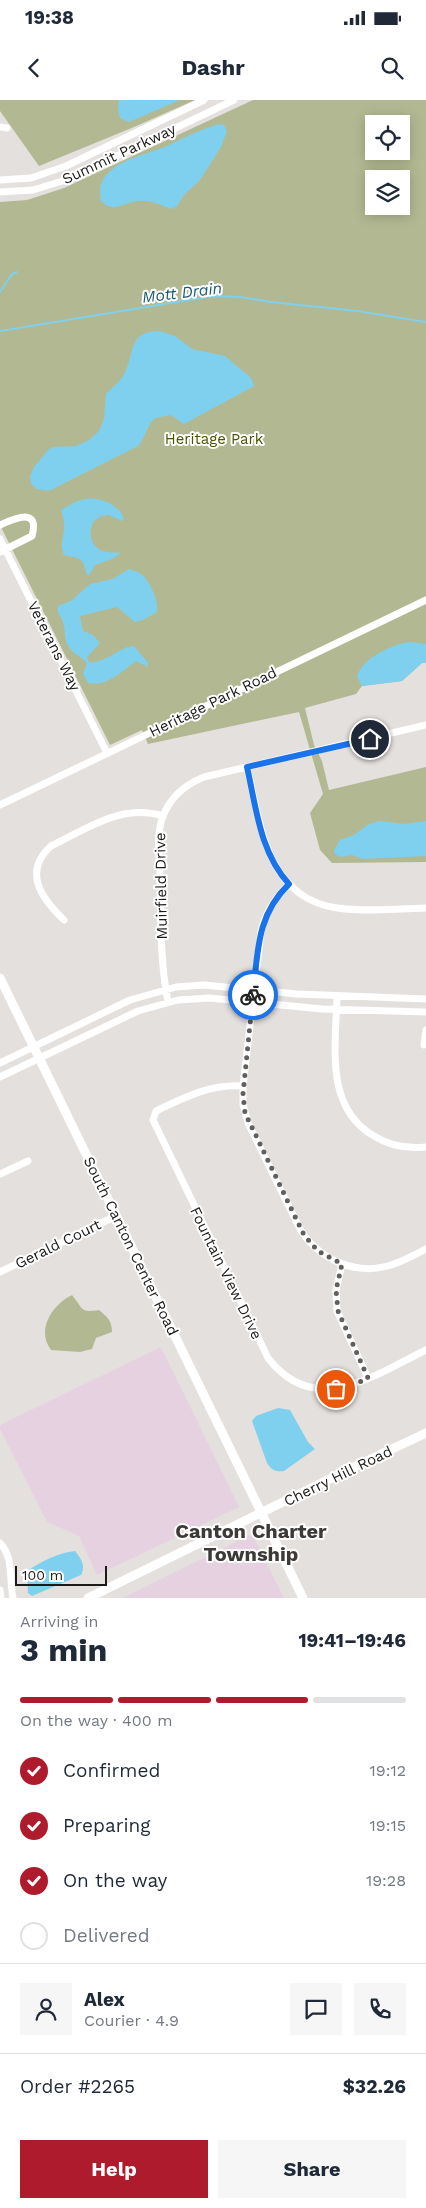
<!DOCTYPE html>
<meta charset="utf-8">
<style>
:root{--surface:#fff;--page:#f6f6f7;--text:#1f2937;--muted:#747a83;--line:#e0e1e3;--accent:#ae1b2c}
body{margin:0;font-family:"Work Sans",sans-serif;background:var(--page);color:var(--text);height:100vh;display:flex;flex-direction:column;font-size:19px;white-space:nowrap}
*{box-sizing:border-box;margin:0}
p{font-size:16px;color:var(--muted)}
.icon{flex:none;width:28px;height:28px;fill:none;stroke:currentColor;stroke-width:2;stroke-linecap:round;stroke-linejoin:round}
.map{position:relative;height:1498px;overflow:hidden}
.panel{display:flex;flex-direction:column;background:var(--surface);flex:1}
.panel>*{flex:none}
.buttons{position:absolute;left:365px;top:15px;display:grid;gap:10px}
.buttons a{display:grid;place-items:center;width:45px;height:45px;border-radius:0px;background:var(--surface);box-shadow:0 2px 12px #0003;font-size:25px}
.scale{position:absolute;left:15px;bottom:12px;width:92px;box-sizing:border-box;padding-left:5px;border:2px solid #1b1a19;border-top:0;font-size:14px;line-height:18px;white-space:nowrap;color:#1b1a19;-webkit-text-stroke:4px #fff;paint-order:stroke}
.pin{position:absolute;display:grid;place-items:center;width:42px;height:42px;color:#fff;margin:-21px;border:2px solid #fff;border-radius:50%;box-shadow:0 1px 5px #0007}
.courier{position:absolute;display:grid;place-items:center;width:50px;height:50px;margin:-25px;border:4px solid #1a73e8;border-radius:50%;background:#fff;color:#222;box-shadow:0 1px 6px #0007}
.headline em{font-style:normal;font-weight:700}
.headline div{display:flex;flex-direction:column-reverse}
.headline{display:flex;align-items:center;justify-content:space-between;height:85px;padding:0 20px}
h1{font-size:32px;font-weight:700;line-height:38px}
.bar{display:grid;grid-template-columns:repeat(4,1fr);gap:8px 5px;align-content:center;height:60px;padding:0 20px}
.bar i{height:6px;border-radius:4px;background:var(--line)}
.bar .on{background:var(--accent)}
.bar p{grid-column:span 4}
.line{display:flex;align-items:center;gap:12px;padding:0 20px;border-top:1px solid var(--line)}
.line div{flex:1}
.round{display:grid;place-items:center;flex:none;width:52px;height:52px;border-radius:0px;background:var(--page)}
ol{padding:0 20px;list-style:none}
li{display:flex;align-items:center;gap:15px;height:55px}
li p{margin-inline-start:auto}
li .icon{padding:5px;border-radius:50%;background:var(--accent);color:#fff;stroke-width:4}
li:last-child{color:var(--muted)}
li i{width:28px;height:28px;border:2px solid var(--line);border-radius:50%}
.primary-button{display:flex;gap:10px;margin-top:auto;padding:10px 20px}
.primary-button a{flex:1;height:58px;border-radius:0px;background:var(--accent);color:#fff;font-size:20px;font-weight:700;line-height:58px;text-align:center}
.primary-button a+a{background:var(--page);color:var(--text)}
.status{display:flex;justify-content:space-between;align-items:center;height:35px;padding:0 25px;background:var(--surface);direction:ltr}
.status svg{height:14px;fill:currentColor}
header{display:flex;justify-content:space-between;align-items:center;height:65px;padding:0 20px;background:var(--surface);font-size:22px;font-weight:700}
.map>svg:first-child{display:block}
.commercial{fill:#e5d1e0}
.green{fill:#b2b992;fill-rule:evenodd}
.water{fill:#7fd0ee}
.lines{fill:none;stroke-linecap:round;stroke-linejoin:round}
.stream{stroke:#7fd0ee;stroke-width:2}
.minor{stroke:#fff;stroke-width:7}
.major{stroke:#fff;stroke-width:9}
.done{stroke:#615f5e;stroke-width:5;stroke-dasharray:0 9}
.route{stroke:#1a73e8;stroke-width:6}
.labels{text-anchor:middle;stroke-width:4;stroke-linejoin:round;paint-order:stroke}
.street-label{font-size:15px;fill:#1b1a19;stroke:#fff}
.park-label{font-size:15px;fill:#4c5402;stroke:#fff}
.water-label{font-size:16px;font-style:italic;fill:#1a5b70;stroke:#fff}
.district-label{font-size:20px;font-weight:bold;fill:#3c3937;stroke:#fff}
</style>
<div class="status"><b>19:38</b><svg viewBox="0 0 49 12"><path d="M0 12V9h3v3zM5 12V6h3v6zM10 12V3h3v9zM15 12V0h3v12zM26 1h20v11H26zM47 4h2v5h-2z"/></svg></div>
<header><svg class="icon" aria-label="back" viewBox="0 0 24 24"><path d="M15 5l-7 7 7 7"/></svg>Dashr<svg class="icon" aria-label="search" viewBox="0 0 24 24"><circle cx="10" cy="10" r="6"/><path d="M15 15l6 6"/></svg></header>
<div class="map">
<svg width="426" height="1498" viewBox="0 0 426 1498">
<rect width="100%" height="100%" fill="#e4e0de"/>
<!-- commercial -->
<path class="commercial" d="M 161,1247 L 239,1407 L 97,1475 L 79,1436 L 47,1422 L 0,1329 L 0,1325 Z
M 252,1434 L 284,1498 L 123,1498 Z"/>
<!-- green -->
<path class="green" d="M 0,0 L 195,0 L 134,27 L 39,66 L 0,11 Z
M 253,0 L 426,0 L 426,563 L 422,563 L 402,581 L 362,586 L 356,594 L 305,608 L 314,645 L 322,661 L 329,690 L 426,667 L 426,762 L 332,763 L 320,750 L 310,713 L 323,694 L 299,612 L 148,644 L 142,630 L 110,645 L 0,425 L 0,102 L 27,100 L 64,88 ZM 374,24 L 401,24 L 401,51 L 374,51 ZM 374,79 L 401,79 L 401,106 L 374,106 Z
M 72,1195 C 84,1209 79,1213 99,1210 C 107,1217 112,1220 112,1232 L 96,1238 L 92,1249 L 80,1252 L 51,1250 C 36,1230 52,1205 72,1195 Z"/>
<!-- water -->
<path class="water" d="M 119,0 L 180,0 L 129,22 L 120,18 L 118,9 Z
M 219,24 L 224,25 L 227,31 L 221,47 L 200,80 L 184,95 L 177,106 L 171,109 C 160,105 151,100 139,101 C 123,102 114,114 101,101 C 100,94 99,84 104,78 C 118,58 148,55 169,45 C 186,37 201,29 219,24 Z
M 159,231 L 175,236 L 192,249 L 225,256 L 251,278 L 254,286 L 184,324 L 171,315 L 155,318 C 146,326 146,337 138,346 L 49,391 L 36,389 L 31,383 L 30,376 L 34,367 L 49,349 L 53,347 L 76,346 L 89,340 L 99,331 L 104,319 L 106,294 C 111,288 119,283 123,276 C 136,254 126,232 159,231 Z
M 91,398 C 105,400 119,405 124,419 L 122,421 L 109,415 L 101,416 L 93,422 C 87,436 92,451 109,452 C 113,453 116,452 121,453 L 112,459 L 95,465 L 89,475 L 87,475 L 83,462 L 78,458 L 64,455 C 59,444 64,438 64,427 C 64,421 63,415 61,410 L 77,401 Z
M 129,469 C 133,470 138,472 141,474 C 150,481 159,501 157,512 L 143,520 L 135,522 L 117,507 L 80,516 L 83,531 L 93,535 L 100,543 L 87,557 L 89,562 C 106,564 118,547 134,546 L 148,563 L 148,567 L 136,561 C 121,572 107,587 88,583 L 83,574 L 87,563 C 81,556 74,555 69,547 C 61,534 69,528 58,513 L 58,506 L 71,501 L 90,484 L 113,479 Z
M 410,542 L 426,544 L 426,563 L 422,563 L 402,581 L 362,586 L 357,577 C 361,559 392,544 410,542 Z
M 380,721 L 404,724 L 426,721 L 426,756 L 363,759 L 352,755 L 340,757 L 335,754 L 334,750 L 340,740 L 354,735 L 369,724 Z
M 278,1308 L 290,1310 L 308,1342 L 315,1349 L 284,1371 C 276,1372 271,1370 267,1363 L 252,1321 L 256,1316 Z
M 75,1451 C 81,1459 86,1465 81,1475 L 32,1496 L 28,1493 L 27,1471 C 42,1461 58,1453 75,1451 Z"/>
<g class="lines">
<!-- stream -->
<path class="stream" d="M 0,192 L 12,174 L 17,172
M 0,231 L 213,196 L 240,197 L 271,202 L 357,211 L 426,222"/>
<!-- minor -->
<path class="minor" d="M 0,27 L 7,28
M 0,80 L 31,78 L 66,66 L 204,0
M 0,92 L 33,90 L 69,79 L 234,0
M 0,425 C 15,418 40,407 32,436 L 0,452
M 0,439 L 107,653
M 247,667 C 260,723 266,798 337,808 C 366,812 397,809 426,808
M 0,705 L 426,500
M 289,784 C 275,798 265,812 261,831 L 243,986 L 243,1004 L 248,1023 L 300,1129 C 320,1161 358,1177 394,1164 C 405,1160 416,1154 426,1149
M 64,820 C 42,799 22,772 51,746 C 86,729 122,703 163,716
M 337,896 C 336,945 324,1007 374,1036 C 390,1046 408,1049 426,1047
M 168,902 C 160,862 161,821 160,780 C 160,760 156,737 162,719 C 169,698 184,685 204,677 L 426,625
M 424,945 L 426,930
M 0,963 L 130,900 L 176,887 L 204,885 L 297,894 L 426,899
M 0,977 L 138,911 L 178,900 L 209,898 L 322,909 L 426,912
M 243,986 C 210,984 185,997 156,1011 L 153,1020 L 268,1258 C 315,1319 374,1275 426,1250
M 0,1074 L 28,1061
M 342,1164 L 336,1190 L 337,1211 L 368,1278
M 0,1172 L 116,1116
M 0,1443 C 14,1458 9,1479 13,1498
M 0,1490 L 1,1498"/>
<!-- major -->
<path class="major" d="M 0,878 L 303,1498
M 88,1498 L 356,1366 L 426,1333"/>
</g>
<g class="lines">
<!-- done -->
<path class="done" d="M 253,895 L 243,994 L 245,1013 L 304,1135 L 318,1151 L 342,1164 L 336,1190 L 338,1211 L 368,1278 L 353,1285 L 336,1289"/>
<!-- route -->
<path class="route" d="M 253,895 C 258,852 256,816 289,784 C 260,753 256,707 247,667 L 370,639"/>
</g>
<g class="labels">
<!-- street labels -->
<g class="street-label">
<text transform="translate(119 54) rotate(-25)" y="5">Summit Parkway</text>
<text transform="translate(54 546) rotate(63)" y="5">Veterans Way</text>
<text transform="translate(213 602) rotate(-26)" y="5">Heritage Park Road</text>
<text transform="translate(161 786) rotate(-91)" y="5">Muirfield Drive</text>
<text transform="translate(58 1144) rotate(-26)" y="5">Gerald Court</text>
<text transform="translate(131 1146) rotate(64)" y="5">South Canton Center Road</text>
<text transform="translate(226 1173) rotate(64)" y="5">Fountain View Drive</text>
<text transform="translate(338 1376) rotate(-26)" y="5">Cherry Hill Road</text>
</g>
<!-- park labels -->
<g class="park-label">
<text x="214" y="344">Heritage Park</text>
</g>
<!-- water labels -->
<g class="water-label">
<text transform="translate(182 192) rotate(-7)" y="6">Mott Drain</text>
</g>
<!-- district labels -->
<g class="district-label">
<text x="251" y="1438">Canton Charter<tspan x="251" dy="23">Township</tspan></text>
</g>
</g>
</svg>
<div class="buttons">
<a><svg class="icon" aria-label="locate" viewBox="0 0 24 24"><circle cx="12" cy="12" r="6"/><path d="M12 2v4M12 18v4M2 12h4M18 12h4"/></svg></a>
<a><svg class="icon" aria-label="layers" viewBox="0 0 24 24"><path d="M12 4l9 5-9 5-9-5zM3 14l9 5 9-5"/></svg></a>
</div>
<div class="scale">100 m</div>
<div class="pin" style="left:336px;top:1289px;background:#ea580c"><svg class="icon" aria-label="bag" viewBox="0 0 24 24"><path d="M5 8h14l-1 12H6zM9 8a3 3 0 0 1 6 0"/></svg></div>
<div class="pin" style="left:370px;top:639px;background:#1f2937"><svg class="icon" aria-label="home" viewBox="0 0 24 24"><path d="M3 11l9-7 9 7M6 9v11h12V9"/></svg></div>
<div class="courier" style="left:253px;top:895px"><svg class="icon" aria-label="bike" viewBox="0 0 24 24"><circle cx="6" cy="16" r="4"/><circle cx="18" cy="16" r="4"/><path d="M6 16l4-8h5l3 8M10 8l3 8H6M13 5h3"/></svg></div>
</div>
<section class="panel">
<div class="headline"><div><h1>3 min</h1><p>Arriving in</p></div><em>19:41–19:46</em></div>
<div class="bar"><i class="on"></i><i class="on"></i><i class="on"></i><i></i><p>On the way · 400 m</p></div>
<ol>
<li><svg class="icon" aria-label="check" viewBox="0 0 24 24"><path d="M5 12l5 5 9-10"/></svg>Confirmed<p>19:12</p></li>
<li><svg class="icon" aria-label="check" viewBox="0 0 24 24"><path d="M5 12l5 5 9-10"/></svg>Preparing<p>19:15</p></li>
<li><svg class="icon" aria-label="check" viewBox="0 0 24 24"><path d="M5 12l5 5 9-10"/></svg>On the way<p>19:28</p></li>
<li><i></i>Delivered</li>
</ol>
<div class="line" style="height:90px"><a class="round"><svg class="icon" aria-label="person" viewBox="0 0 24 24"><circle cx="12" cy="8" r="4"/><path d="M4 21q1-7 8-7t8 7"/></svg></a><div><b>Alex</b><p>Courier · 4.9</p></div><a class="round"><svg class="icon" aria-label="chat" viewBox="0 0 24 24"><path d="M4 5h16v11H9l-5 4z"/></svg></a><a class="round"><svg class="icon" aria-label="phone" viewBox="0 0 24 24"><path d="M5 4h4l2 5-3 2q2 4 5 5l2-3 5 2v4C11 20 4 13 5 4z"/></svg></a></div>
<div class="line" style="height:65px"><div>Order #2265</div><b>$32.26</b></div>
<div class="primary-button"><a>Help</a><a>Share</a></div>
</section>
